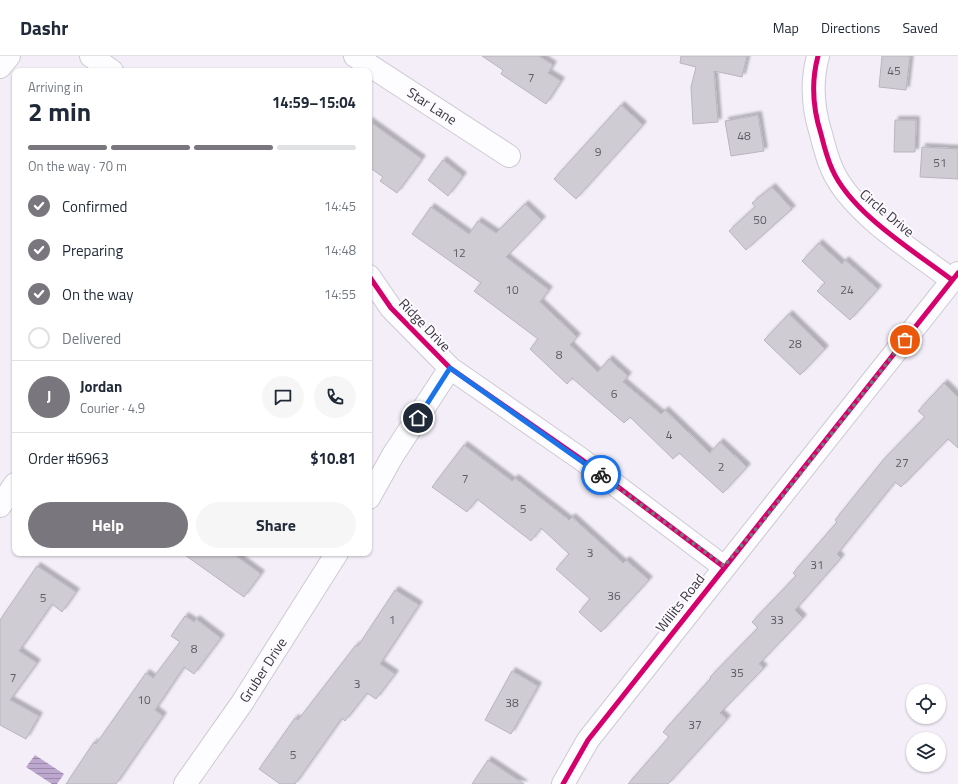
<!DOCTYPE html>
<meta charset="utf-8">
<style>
:root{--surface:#fff;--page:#f6f6f7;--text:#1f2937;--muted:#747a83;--line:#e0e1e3;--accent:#7a767e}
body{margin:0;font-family:"Titillium Web",sans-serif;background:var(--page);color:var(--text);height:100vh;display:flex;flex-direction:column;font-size:15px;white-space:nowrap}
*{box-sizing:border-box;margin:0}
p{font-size:13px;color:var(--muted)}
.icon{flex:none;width:22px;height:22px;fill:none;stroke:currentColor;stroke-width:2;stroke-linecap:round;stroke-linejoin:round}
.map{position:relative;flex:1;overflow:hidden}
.drawer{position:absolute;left:12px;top:12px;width:360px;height:488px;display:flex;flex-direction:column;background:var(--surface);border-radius:8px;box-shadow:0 1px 3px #0004}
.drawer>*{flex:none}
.controls{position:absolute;left:906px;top:628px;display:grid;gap:8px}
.controls a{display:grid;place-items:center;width:40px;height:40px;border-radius:50%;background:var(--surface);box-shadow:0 1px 3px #0004;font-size:20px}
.pin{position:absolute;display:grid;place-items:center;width:34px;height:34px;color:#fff;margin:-17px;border:2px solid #fff;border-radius:50%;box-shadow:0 1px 4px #0007}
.courier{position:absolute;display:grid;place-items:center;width:40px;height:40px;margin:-20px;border:3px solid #1a73e8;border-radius:50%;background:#fff;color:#222;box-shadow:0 1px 5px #0007}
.headline em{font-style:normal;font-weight:700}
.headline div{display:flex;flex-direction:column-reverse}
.headline{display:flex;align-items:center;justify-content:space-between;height:68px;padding:0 16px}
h1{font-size:26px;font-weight:700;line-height:30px}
.bar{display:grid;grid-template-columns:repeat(4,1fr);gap:6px 4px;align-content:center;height:48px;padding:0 16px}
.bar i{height:5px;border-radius:3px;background:var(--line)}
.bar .selected{background:var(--accent)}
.bar p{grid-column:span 4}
.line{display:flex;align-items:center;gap:10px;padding:0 16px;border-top:1px solid var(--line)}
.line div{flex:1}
.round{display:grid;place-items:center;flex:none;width:42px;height:42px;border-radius:21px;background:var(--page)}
ol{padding:0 16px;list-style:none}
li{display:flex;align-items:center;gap:12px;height:44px}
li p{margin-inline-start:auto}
li .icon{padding:4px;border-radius:50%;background:var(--accent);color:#fff;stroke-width:4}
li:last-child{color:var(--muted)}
li i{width:22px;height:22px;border:2px solid var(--line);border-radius:50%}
.cta{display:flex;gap:8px;margin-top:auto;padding:8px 16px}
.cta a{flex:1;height:46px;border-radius:24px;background:var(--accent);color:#fff;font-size:16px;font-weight:700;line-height:46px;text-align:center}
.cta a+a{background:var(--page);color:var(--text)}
header{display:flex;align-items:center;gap:24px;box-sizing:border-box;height:56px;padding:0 20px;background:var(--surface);border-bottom:1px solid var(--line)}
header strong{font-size:19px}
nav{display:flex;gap:22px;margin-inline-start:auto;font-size:14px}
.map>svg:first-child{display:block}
.water{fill:url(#water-rules)}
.building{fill:#d0ccd4;stroke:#b9b5bd;filter:url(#shadow)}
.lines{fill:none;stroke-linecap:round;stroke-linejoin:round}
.minor-casing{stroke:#cecad2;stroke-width:24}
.minor{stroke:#fdfcfe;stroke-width:22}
.cycleway-casing{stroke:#fcfafe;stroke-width:8}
.cycleway{stroke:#d6006c;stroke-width:5}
.done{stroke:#7a767e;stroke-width:4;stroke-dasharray:0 7.2}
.route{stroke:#1a73e8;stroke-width:5}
.labels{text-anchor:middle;stroke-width:4;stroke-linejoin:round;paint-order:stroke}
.number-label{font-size:12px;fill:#5f5b63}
.street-label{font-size:14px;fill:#39353d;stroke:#fcfafe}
</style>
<header>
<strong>Dashr</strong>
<nav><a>Map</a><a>Directions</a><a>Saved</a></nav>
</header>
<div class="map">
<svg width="958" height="728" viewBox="0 0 958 728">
<defs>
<pattern id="water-rules" width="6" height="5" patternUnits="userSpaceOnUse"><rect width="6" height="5" fill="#bda7ce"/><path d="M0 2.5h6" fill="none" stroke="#9b89a8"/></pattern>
<filter id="shadow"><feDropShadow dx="3.5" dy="-3.5" stdDeviation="1" flood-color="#0004"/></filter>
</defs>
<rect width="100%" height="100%" fill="#f3eef8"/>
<!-- water -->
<path class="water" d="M 35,699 L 64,718 L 57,728 L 52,728 L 26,711 Z"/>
<!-- building -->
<path class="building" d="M 482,0 L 539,0 L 553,9 L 548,17 L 561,25 L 546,48 L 501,18 L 503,14 Z
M 681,0 L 747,0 L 742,21 L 714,15 L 718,66 L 693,68 L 691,31 L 696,11 L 680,7 Z
M 882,0 L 910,0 L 906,34 L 879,31 Z
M 621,49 L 643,69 L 576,143 L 554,123 Z
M 758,59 L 764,95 L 731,100 L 725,65 Z
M 895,64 L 916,64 L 915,96 L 894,96 Z
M 369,65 L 422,103 L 397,137 L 380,125 L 383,121 L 369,111 Z
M 922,91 L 958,93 L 958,123 L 920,121 Z
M 443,104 L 463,120 L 448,140 L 428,124 Z
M 772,131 L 792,153 L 746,194 L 729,175 L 755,151 L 752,147 Z
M 525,148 L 542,164 L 506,201 L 549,234 L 540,246 L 577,281 L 570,289 L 598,316 L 609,303 L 628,320 L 623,326 L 661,358 L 665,354 L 710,397 L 720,386 L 747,411 L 723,437 L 679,397 L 673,403 L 630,361 L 624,367 L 572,322 L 567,328 L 530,293 L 538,283 L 474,235 L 481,227 L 412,178 L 431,151 L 469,178 L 478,165 L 496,177 Z
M 819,187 L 842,208 L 845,204 L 878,233 L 850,264 L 817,235 L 825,227 L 802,205 Z
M 789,258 L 825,293 L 800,319 L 764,284 Z
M 944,327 L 958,341 L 958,392 L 948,383 L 901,431 L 895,426 L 837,498 L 841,502 L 795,554 L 803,562 L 759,608 L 764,612 L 720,657 L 727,663 L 668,728 L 628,728 L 669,681 L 663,676 L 711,622 L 710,621 L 758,572 L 752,566 L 796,520 L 793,517 L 837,466 L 835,464 L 884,403 L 925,361 L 918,355 Z
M 464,389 L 512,425 L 515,422 L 569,464 L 572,461 L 623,507 L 626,504 L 649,524 L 601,576 L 579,556 L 590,543 L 556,513 L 569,498 L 541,472 L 531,485 L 477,443 L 467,456 L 432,431 Z
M 182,497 L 232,497 L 261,518 L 244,541 Z
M 37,510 L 76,536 L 62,556 L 52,548 L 19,595 L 37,607 L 10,644 L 39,660 L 26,683 L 0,669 L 0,564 Z
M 395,534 L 419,549 L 380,608 L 395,618 L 376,643 L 367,637 L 345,665 L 342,662 L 295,728 L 280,728 L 259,713 L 295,662 L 298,664 L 356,589 L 358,590 Z
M 185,560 L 194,566 L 196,563 L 221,582 L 194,618 L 184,611 L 155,654 L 163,660 L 116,728 L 66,728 L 94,686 L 96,688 L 146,617 L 153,622 L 180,586 L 171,580 Z
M 512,615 L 538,630 L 511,678 L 485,664 Z
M 488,704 L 524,728 L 472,728 Z"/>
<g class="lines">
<!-- minor casing -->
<g class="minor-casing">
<path id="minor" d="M 91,0 L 112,15
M 355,0 L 509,100
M 818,0 C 811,26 813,53 821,78 C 824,90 827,102 832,113 C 851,157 914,195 952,224
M 0,11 L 9,0
M 369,220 L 391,252 L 450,312 L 581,403 L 724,511
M 369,442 L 393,399 L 450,312
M 0,450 L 15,428
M 185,728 L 242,647 L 337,497
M 563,728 L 588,684 L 958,217"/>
</g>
<!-- minor -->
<use href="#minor" class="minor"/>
<!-- cycleway casing -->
<g class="cycleway-casing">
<path id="cycleway" d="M 818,0 C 811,26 813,53 821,78 C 824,90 827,102 832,113 C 851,157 914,195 952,224
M 369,220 L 391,252 L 450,312 L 581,403 L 724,511
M 563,728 L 588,684 L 958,217"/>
</g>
<!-- cycleway -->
<use href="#cycleway" class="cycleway"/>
</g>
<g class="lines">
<!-- done -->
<path class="done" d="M 601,419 L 724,510 L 762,466 L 905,284"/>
<!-- route -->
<path class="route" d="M 418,362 L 450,312 L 601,419"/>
</g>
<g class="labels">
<!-- number labels -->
<g class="number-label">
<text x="894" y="19">45</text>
<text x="531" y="26">7</text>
<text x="744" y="84">48</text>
<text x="598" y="100">9</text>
<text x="940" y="111">51</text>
<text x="760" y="168">50</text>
<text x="459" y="201">12</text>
<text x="512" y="238">10</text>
<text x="847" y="238">24</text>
<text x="795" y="292">28</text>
<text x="559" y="303">8</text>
<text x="614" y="342">6</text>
<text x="669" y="383">4</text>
<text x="902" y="411">27</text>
<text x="721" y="415">2</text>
<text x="465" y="427">7</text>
<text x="523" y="457">5</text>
<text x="590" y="501">3</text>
<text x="817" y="513">31</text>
<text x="614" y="544">36</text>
<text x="43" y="546">5</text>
<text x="392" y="568">1</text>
<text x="777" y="568">33</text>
<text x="194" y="597">8</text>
<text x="737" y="621">35</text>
<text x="13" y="626">7</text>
<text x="357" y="632">3</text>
<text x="144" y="648">10</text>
<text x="512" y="651">38</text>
<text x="695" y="673">37</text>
<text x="293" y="703">5</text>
</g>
<!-- street labels -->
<g class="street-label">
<text transform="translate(432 50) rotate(33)" y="5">Star Lane</text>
<text transform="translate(887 157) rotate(40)" y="5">Circle Drive</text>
<text transform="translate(425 269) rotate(46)" y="5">Ridge Drive</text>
<text transform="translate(680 547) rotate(-52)" y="5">Willits Road</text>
<text transform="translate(263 614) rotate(-57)" y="5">Gruber Drive</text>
</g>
</g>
</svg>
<div class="controls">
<a><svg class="icon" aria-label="locate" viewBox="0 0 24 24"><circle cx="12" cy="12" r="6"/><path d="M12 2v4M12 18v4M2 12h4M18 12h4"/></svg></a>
<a><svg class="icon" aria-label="layers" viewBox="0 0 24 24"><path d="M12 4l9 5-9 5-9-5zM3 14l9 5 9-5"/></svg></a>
</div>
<div class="pin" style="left:905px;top:284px;background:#ea580c"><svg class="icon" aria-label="bag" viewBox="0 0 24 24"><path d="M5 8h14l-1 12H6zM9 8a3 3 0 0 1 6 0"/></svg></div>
<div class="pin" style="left:418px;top:362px;background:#1f2937"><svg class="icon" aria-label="home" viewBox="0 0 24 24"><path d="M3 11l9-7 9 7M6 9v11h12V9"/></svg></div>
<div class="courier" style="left:601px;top:419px"><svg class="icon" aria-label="bike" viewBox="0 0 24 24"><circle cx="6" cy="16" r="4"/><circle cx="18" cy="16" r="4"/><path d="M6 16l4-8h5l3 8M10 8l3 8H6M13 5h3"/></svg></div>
<section class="drawer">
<div class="headline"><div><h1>2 min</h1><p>Arriving in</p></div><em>14:59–15:04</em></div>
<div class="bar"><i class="selected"></i><i class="selected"></i><i class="selected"></i><i></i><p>On the way · 70 m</p></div>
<ol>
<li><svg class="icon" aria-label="check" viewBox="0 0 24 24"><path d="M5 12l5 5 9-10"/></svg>Confirmed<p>14:45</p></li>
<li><svg class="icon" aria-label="check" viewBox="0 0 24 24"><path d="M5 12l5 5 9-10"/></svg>Preparing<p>14:48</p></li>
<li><svg class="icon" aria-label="check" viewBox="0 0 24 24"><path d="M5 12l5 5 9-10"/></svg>On the way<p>14:55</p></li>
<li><i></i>Delivered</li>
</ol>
<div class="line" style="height:72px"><b class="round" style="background:var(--accent);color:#fff">J</b><div><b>Jordan</b><p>Courier · 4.9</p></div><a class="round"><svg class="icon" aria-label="chat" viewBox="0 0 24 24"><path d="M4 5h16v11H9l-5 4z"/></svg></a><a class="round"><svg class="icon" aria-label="phone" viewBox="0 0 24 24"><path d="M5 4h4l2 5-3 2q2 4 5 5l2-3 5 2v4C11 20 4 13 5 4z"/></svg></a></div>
<div class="line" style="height:52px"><div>Order #6963</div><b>$10.81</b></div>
<div class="cta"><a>Help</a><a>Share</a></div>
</section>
</div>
